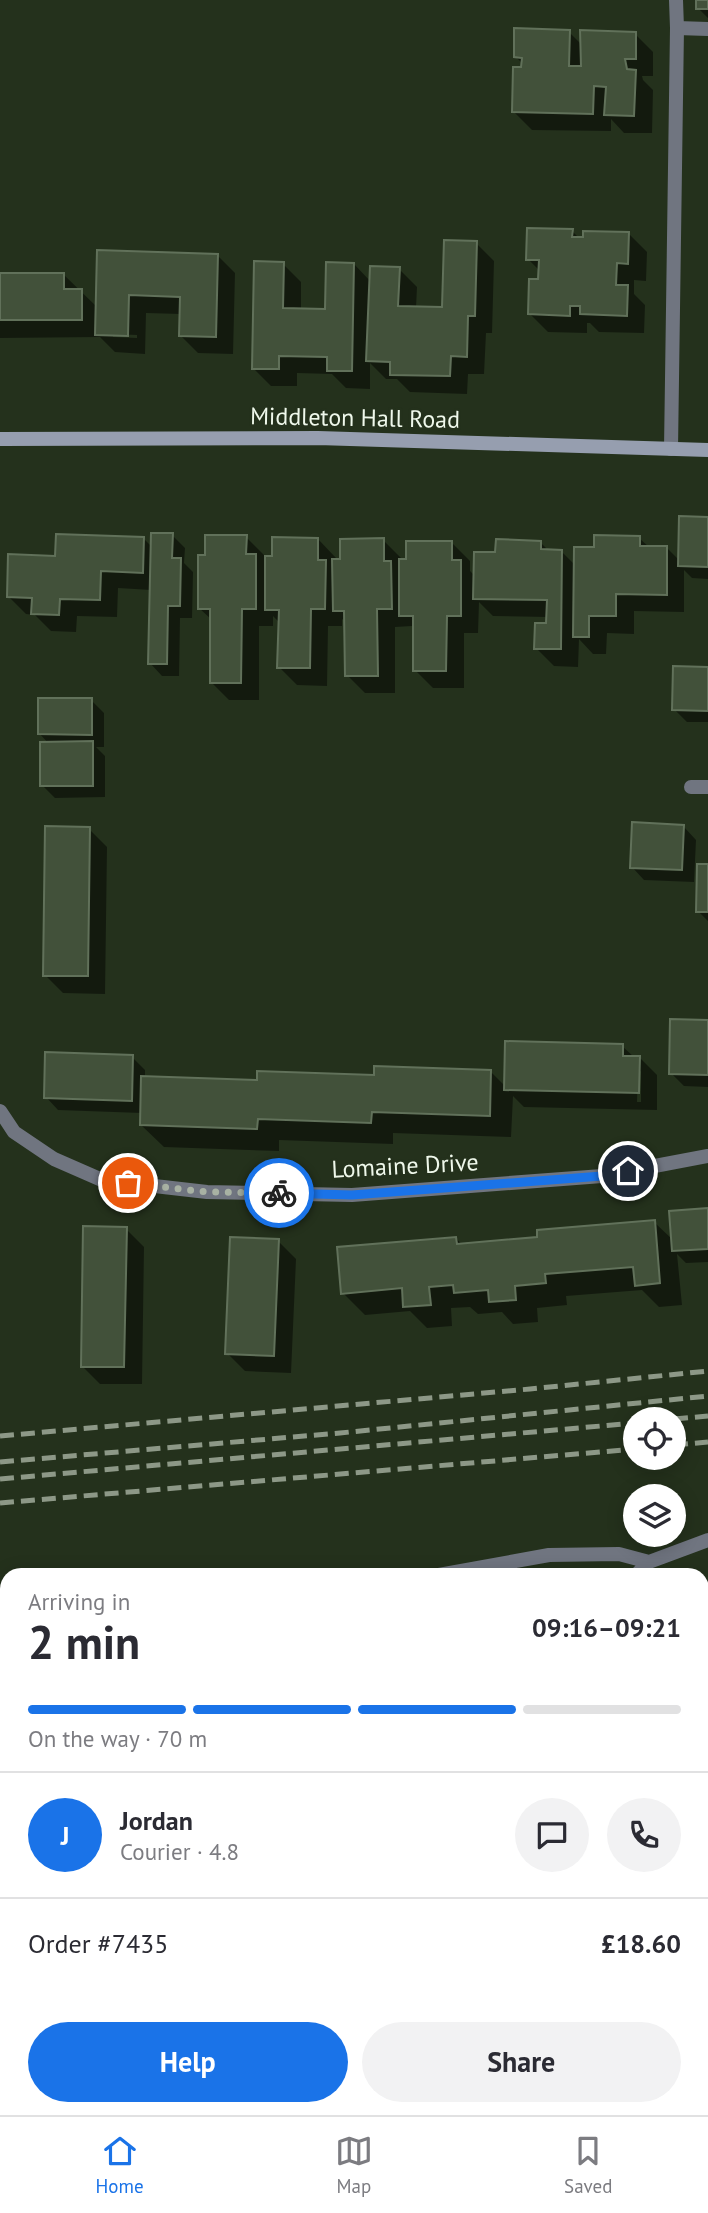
<!DOCTYPE html>
<meta charset="utf-8">
<style>
:root{--surface:#fff;--page:#f2f2f3;--text:#2b2b33;--muted:#7c7c81;--line:#e1e1e2;--accent:#1a73e8}
body{margin:0;font-family:"PT Sans",sans-serif;background:var(--page);color:var(--text);height:100vh;display:flex;flex-direction:column;font-size:26px;white-space:nowrap}
*{box-sizing:border-box;margin:0}
p{font-size:23px;color:var(--muted)}
.icon{flex:none;width:38px;height:38px;fill:none;stroke:currentColor;stroke-width:2;stroke-linecap:round;stroke-linejoin:round}
.map{position:relative;flex:1;overflow:hidden}
.drawer{position:absolute;left:0px;top:1568px;width:709px;height:548px;display:flex;flex-direction:column;background:var(--surface);border-radius:21px 21px 0 0;box-shadow:0 4px 18px #0003}
.drawer>*{flex:none}
.controls{position:absolute;left:623px;top:1407px;display:grid;gap:14px}
.controls a{display:grid;place-items:center;width:63px;height:63px;border-radius:50%;background:var(--surface);box-shadow:0 4px 18px #0003;font-size:35px}
.pin{position:absolute;display:grid;place-items:center;width:60px;height:60px;color:#fff;margin:-30px;border:4px solid #fff;border-radius:50%;box-shadow:0 2px 7px #0007}
.courier{position:absolute;display:grid;place-items:center;width:70px;height:70px;margin:-35px;border:5px solid #1a73e8;border-radius:50%;background:#fff;color:#222;box-shadow:0 2px 9px #0007}
.head em{font-style:normal;font-weight:700}
.head div{display:flex;flex-direction:column-reverse}
.head{display:flex;align-items:center;justify-content:space-between;height:119px;padding:0 28px}
h1{font-size:46px;font-weight:700;line-height:52px}
.bar{display:grid;grid-template-columns:repeat(4,1fr);gap:10px 7px;align-content:center;height:84px;padding:0 28px}
.bar i{height:9px;border-radius:5px;background:var(--line)}
.bar .on{background:var(--accent)}
.bar p{grid-column:span 4}
.line{display:flex;align-items:center;gap:18px;padding:0 28px;border-top:2px solid var(--line)}
.line div{flex:1}
.round{display:grid;place-items:center;flex:none;width:74px;height:74px;border-radius:37px;background:var(--page)}
.primary-button{display:flex;gap:14px;margin-top:auto;padding:14px 28px}
.primary-button a{flex:1;height:80px;border-radius:42px;background:var(--accent);color:#fff;font-size:28px;font-weight:700;line-height:80px;text-align:center}
.primary-button a+a{background:var(--page);color:var(--text)}
.menu{display:flex;justify-content:space-around;align-items:center;height:98px;border-top:2px solid var(--line);background:var(--surface);font-size:19px;color:var(--muted)}
.menu a{display:grid;justify-items:center;gap:4px}
.menu .on{color:var(--accent)}
.map>svg:first-child{display:block}
.shadow{fill:#0007;fill-rule:evenodd}
.building{fill:#42513a;stroke:#61715a;stroke-width:2}
.lines{fill:none;stroke-linecap:round;stroke-linejoin:round}
.lane{stroke:#707580;stroke-width:14}
.street{stroke:#707580;stroke-width:14}
.secondary{stroke:#969eaf;stroke-width:14}
.rail{stroke:#8d9887;stroke-width:5;stroke-dasharray:14 7;stroke-linecap:butt}
.done{stroke:#a8b2a3;stroke-width:7;stroke-dasharray:0 12.6}
.route{stroke:#1a73e8;stroke-width:9}
.labels{text-anchor:middle;stroke-width:5;stroke-linejoin:round;paint-order:stroke}
.street-label{font-size:24px;fill:#eff8eb;stroke:#24311c}
</style>
<div class="map">
<svg width="708" height="2115" viewBox="0 0 708 2115">
<rect width="100%" height="100%" fill="#24311c"/>
<!-- shadow -->
<path class="shadow" d="M 698,0 L 708,0 L 708,18 L 698,8 Z
M 569,32 L 582,45 L 635,34 L 653,52 L 653,76 L 642,76 L 643,80 L 653,90 L 652,133 L 624,133 L 611,119 L 611,131 L 532,130 L 514,112 L 523,64 L 515,56 Z
M 572,231 L 580,239 L 629,234 L 647,252 L 646,281 L 634,280 L 634,294 L 645,305 L 644,333 L 599,332 L 590,323 L 587,323 L 587,333 L 548,332 L 530,314 L 540,281 L 540,271 L 528,259 Z
M 476,243 L 494,261 L 492,333 L 486,333 L 484,374 L 468,374 L 467,394 L 410,392 L 397,379 L 386,379 L 370,363 L 370,389 L 346,388 L 332,374 L 297,373 L 297,386 L 271,386 L 253,368 L 283,264 L 301,282 L 301,310 L 327,311 L 354,264 L 371,282 L 399,269 L 417,287 L 416,308 L 444,308 Z
M 217,255 L 235,273 L 233,354 L 198,353 L 180,335 L 181,314 L 146,313 L 145,354 L 115,352 L 100,337 L 0,338 L 0,274 L 63,274 L 98,308 ZM 113,334 L 137,335 L 137,338 L 113,337 Z
M 708,519 L 708,579 L 692,578 L 684,570 L 684,612 L 634,611 L 634,634 L 607,633 L 606,654 L 593,654 L 579,639 L 578,667 L 554,666 L 536,648 L 548,624 L 548,617 L 493,616 L 479,602 L 478,633 L 464,633 L 464,688 L 433,688 L 415,670 L 415,629 L 412,626 L 395,627 L 395,693 L 365,693 L 347,675 L 346,622 L 342,619 L 342,626 L 328,626 L 327,686 L 297,685 L 279,667 L 280,623 L 273,616 L 273,626 L 259,626 L 259,700 L 229,700 L 211,682 L 212,620 L 199,608 L 207,557 L 246,537 L 264,555 L 264,558 L 274,558 L 318,539 L 336,558 L 336,561 L 383,540 L 401,558 L 401,561 L 452,543 L 470,561 L 470,571 L 475,576 L 497,553 L 540,542 L 549,551 L 562,552 L 576,566 L 595,548 L 639,538 L 649,547 L 667,548 L 680,561 Z
M 172,535 L 185,548 L 184,563 L 193,572 L 192,618 L 180,618 L 179,676 L 162,676 L 150,663 L 151,590 L 118,588 L 117,617 L 77,616 L 76,632 L 51,631 L 35,615 L 26,614 L 8,596 L 57,557 L 144,539 L 152,547 Z
M 708,668 L 708,722 L 687,722 L 674,709 Z
M 91,700 L 104,713 L 104,747 L 96,747 L 105,756 L 105,797 L 55,798 L 42,785 L 49,744 L 39,733 Z
M 684,827 L 696,840 L 694,882 L 644,880 L 632,867 Z
M 89,829 L 107,847 L 105,994 L 63,993 L 45,975 Z
M 708,866 L 708,921 L 698,911 Z
M 708,1021 L 708,1087 L 684,1086 L 671,1073 Z
M 622,1046 L 634,1057 L 639,1057 L 657,1075 L 657,1110 L 524,1107 L 513,1096 L 511,1137 L 393,1133 L 393,1144 L 279,1140 L 279,1151 L 164,1147 L 141,1125 L 142,1113 L 58,1110 L 46,1097 L 132,1057 L 145,1070 L 145,1078 L 258,1081 L 491,1072 L 506,1087 ZM 638,1068 L 641,1072 L 641,1102 L 637,1102 Z
M 708,1210 L 708,1262 L 686,1263 L 677,1254 L 682,1305 L 659,1307 L 642,1290 L 566,1296 L 567,1305 L 537,1308 L 538,1322 L 513,1324 L 502,1312 L 478,1314 L 470,1307 L 451,1308 L 452,1326 L 427,1328 L 410,1311 L 365,1315 L 343,1293 L 456,1238 L 463,1246 L 539,1239 L 654,1222 L 673,1240 Z
M 126,1229 L 144,1247 L 142,1384 L 100,1384 L 82,1366 Z
M 278,1241 L 296,1259 L 291,1373 L 245,1371 L 227,1353 Z
M 708,1679 L 708,2115 L 0,2115 L 0,1744 L 7,1744 L 7,2109 L 702,2109 L 702,1680 Z"/>
<!-- building -->
<path class="building" d="M 696,0 L 708,0 L 708,9 L 696,9 Z
M 514,28 L 570,30 L 569,66 L 581,66 L 580,30 L 636,32 L 636,59 L 625,59 L 627,69 L 636,70 L 634,116 L 604,115 L 606,87 L 594,86 L 593,114 L 512,112 L 513,67 L 521,67 L 522,58 L 514,57 Z
M 527,228 L 573,229 L 572,237 L 583,237 L 583,231 L 629,232 L 628,264 L 617,263 L 616,285 L 628,285 L 627,316 L 580,314 L 580,306 L 570,306 L 570,316 L 528,314 L 529,279 L 538,279 L 539,260 L 526,260 Z
M 444,240 L 477,241 L 475,316 L 468,316 L 467,357 L 451,356 L 450,376 L 390,375 L 390,362 L 366,361 L 370,266 L 400,267 L 398,306 L 442,307 Z
M 97,250 L 218,254 L 216,337 L 179,336 L 180,297 L 129,295 L 128,336 L 95,335 Z
M 254,261 L 284,262 L 283,308 L 325,309 L 326,262 L 354,263 L 352,371 L 327,371 L 327,357 L 279,356 L 279,369 L 252,369 Z
M 0,273 L 64,273 L 64,289 L 82,289 L 82,320 L 0,320 Z
M 679,516 L 708,517 L 708,567 L 678,566 Z
M 151,533 L 173,533 L 172,558 L 181,558 L 180,606 L 168,606 L 167,664 L 148,664 Z
M 56,534 L 144,537 L 143,573 L 101,571 L 100,600 L 60,599 L 59,615 L 31,614 L 32,598 L 7,597 L 8,554 L 55,556 Z
M 205,535 L 247,535 L 246,554 L 256,554 L 256,609 L 242,609 L 241,683 L 210,683 L 210,609 L 198,609 L 198,555 L 205,555 Z
M 594,535 L 640,536 L 640,546 L 667,546 L 667,595 L 616,594 L 616,616 L 589,616 L 589,637 L 573,637 L 574,547 L 594,547 Z
M 272,537 L 318,538 L 318,560 L 326,560 L 325,609 L 311,609 L 310,668 L 277,668 L 279,610 L 265,610 L 265,556 L 272,556 Z
M 384,538 L 384,561 L 391,561 L 392,609 L 377,609 L 378,676 L 345,676 L 344,611 L 333,611 L 332,559 L 340,559 L 340,539 Z
M 496,539 L 541,541 L 541,549 L 562,550 L 561,649 L 534,649 L 535,623 L 546,623 L 547,600 L 473,599 L 474,552 L 495,552 Z
M 406,541 L 452,541 L 452,560 L 461,560 L 461,616 L 447,616 L 446,671 L 413,671 L 413,616 L 399,616 L 399,559 L 406,559 Z
M 673,666 L 708,667 L 708,711 L 672,710 Z
M 38,698 L 92,698 L 92,735 L 38,734 Z
M 93,741 L 93,786 L 40,786 L 40,742 Z
M 632,822 L 684,825 L 682,870 L 630,868 Z
M 45,826 L 90,827 L 88,976 L 43,976 Z
M 697,864 L 708,864 L 708,912 L 696,912 Z
M 670,1019 L 708,1020 L 708,1075 L 669,1074 Z
M 505,1041 L 623,1044 L 623,1056 L 640,1056 L 639,1093 L 504,1090 Z
M 45,1052 L 133,1055 L 132,1101 L 44,1098 Z
M 374,1066 L 491,1070 L 490,1116 L 372,1112 L 371,1123 L 258,1119 L 257,1129 L 140,1125 L 141,1076 L 257,1080 L 257,1071 L 374,1075 Z
M 708,1208 L 708,1249 L 672,1251 L 669,1211 Z
M 655,1220 L 660,1283 L 635,1286 L 633,1267 L 545,1274 L 546,1283 L 515,1286 L 516,1300 L 489,1302 L 488,1290 L 454,1293 L 453,1285 L 429,1287 L 431,1305 L 403,1307 L 402,1288 L 341,1294 L 337,1247 L 456,1237 L 457,1244 L 537,1237 L 537,1230 Z
M 83,1226 L 127,1227 L 124,1367 L 81,1367 Z
M 230,1237 L 279,1239 L 274,1356 L 225,1354 Z
M 708,1677 L 708,1742 L 702,1743 L 702,1678 Z
M 0,1742 L 7,1742 L 7,2109 L 702,2109 L 702,1759 L 708,1758 L 708,2115 L 0,2115 Z"/>
<g class="lines">
<!-- lane -->
<path class="lane" d="M 676,0 L 677,28
M 671,449 L 677,28 L 708,29
M 439,1575 L 549,1555 L 619,1554 L 649,1562
M 636,1575 L 649,1562 L 708,1540
M 0,1653 L 7,1653"/>
<!-- street -->
<path class="street" d="M 691,787 L 708,787
M 0,1111 L 14,1132 L 54,1159 L 102,1180 L 207,1192 L 352,1195 L 602,1176 L 708,1156"/>
<!-- secondary -->
<path class="secondary" d="M 0,439 L 318,438 L 708,450"/>
<!-- rail -->
<path class="rail" d="M 674,1419 L 708,1416
M 0,1436 L 530,1389 L 708,1371
M 674,1445 L 708,1442
M 0,1462 L 340,1433 L 708,1396
M 0,1479 L 635,1423
M 0,1503 L 635,1449"/>
</g>
<g class="lines">
<!-- done -->
<path class="done" d="M 128,1183 L 207,1192 L 279,1193"/>
<!-- route -->
<path class="route" d="M 279,1193 L 352,1195 L 602,1176 L 628,1171"/>
</g>
<g class="labels">
<!-- street labels -->
<g class="street-label">
<text transform="translate(355 418) rotate(1)" y="8">Middleton Hall Road</text>
<text transform="translate(405 1166) rotate(-3)" y="8">Lomaine Drive</text>
</g>
</g>
</svg>
<div class="controls">
<a><svg class="icon" aria-label="locate" viewBox="0 0 24 24"><circle cx="12" cy="12" r="6"/><path d="M12 2v4M12 18v4M2 12h4M18 12h4"/></svg></a>
<a><svg class="icon" aria-label="layers" viewBox="0 0 24 24"><path d="M12 4l9 5-9 5-9-5zM3 14l9 5 9-5"/></svg></a>
</div>
<div class="pin" style="left:128px;top:1183px;background:#ea580c"><svg class="icon" aria-label="bag" viewBox="0 0 24 24"><path d="M5 8h14l-1 12H6zM9 8a3 3 0 0 1 6 0"/></svg></div>
<div class="pin" style="left:628px;top:1171px;background:#1f2937"><svg class="icon" aria-label="home" viewBox="0 0 24 24"><path d="M3 11l9-7 9 7M6 9v11h12V9"/></svg></div>
<div class="courier" style="left:279px;top:1193px"><svg class="icon" aria-label="bike" viewBox="0 0 24 24"><circle cx="6" cy="16" r="4"/><circle cx="18" cy="16" r="4"/><path d="M6 16l4-8h5l3 8M10 8l3 8H6M13 5h3"/></svg></div>
<section class="drawer">
<div class="head"><div><h1>2 min</h1><p>Arriving in</p></div><em>09:16–09:21</em></div>
<div class="bar"><i class="on"></i><i class="on"></i><i class="on"></i><i></i><p>On the way · 70 m</p></div>
<div class="line" style="height:126px"><b class="round" style="background:var(--accent);color:#fff">J</b><div><b>Jordan</b><p>Courier · 4.8</p></div><a class="round"><svg class="icon" aria-label="chat" viewBox="0 0 24 24"><path d="M4 5h16v11H9l-5 4z"/></svg></a><a class="round"><svg class="icon" aria-label="phone" viewBox="0 0 24 24"><path d="M5 4h4l2 5-3 2q2 4 5 5l2-3 5 2v4C11 20 4 13 5 4z"/></svg></a></div>
<div class="line" style="height:91px"><div>Order #7435</div><b>£18.60</b></div>
<div class="primary-button"><a>Help</a><a>Share</a></div>
</section>
</div>
<nav class="menu">
<a class="on"><svg class="icon" aria-label="home" viewBox="0 0 24 24"><path d="M3 11l9-7 9 7M6 9v11h12V9"/></svg>Home</a>
<a><svg class="icon" aria-label="map" viewBox="0 0 24 24"><path d="M3 6l6-2 6 2 6-2v14l-6 2-6-2-6 2zM9 4v14M15 6v14"/></svg>Map</a>
<a><svg class="icon" aria-label="saved" viewBox="0 0 24 24"><path d="M7 4h10v16l-5-4-5 4z"/></svg>Saved</a>
</nav>
